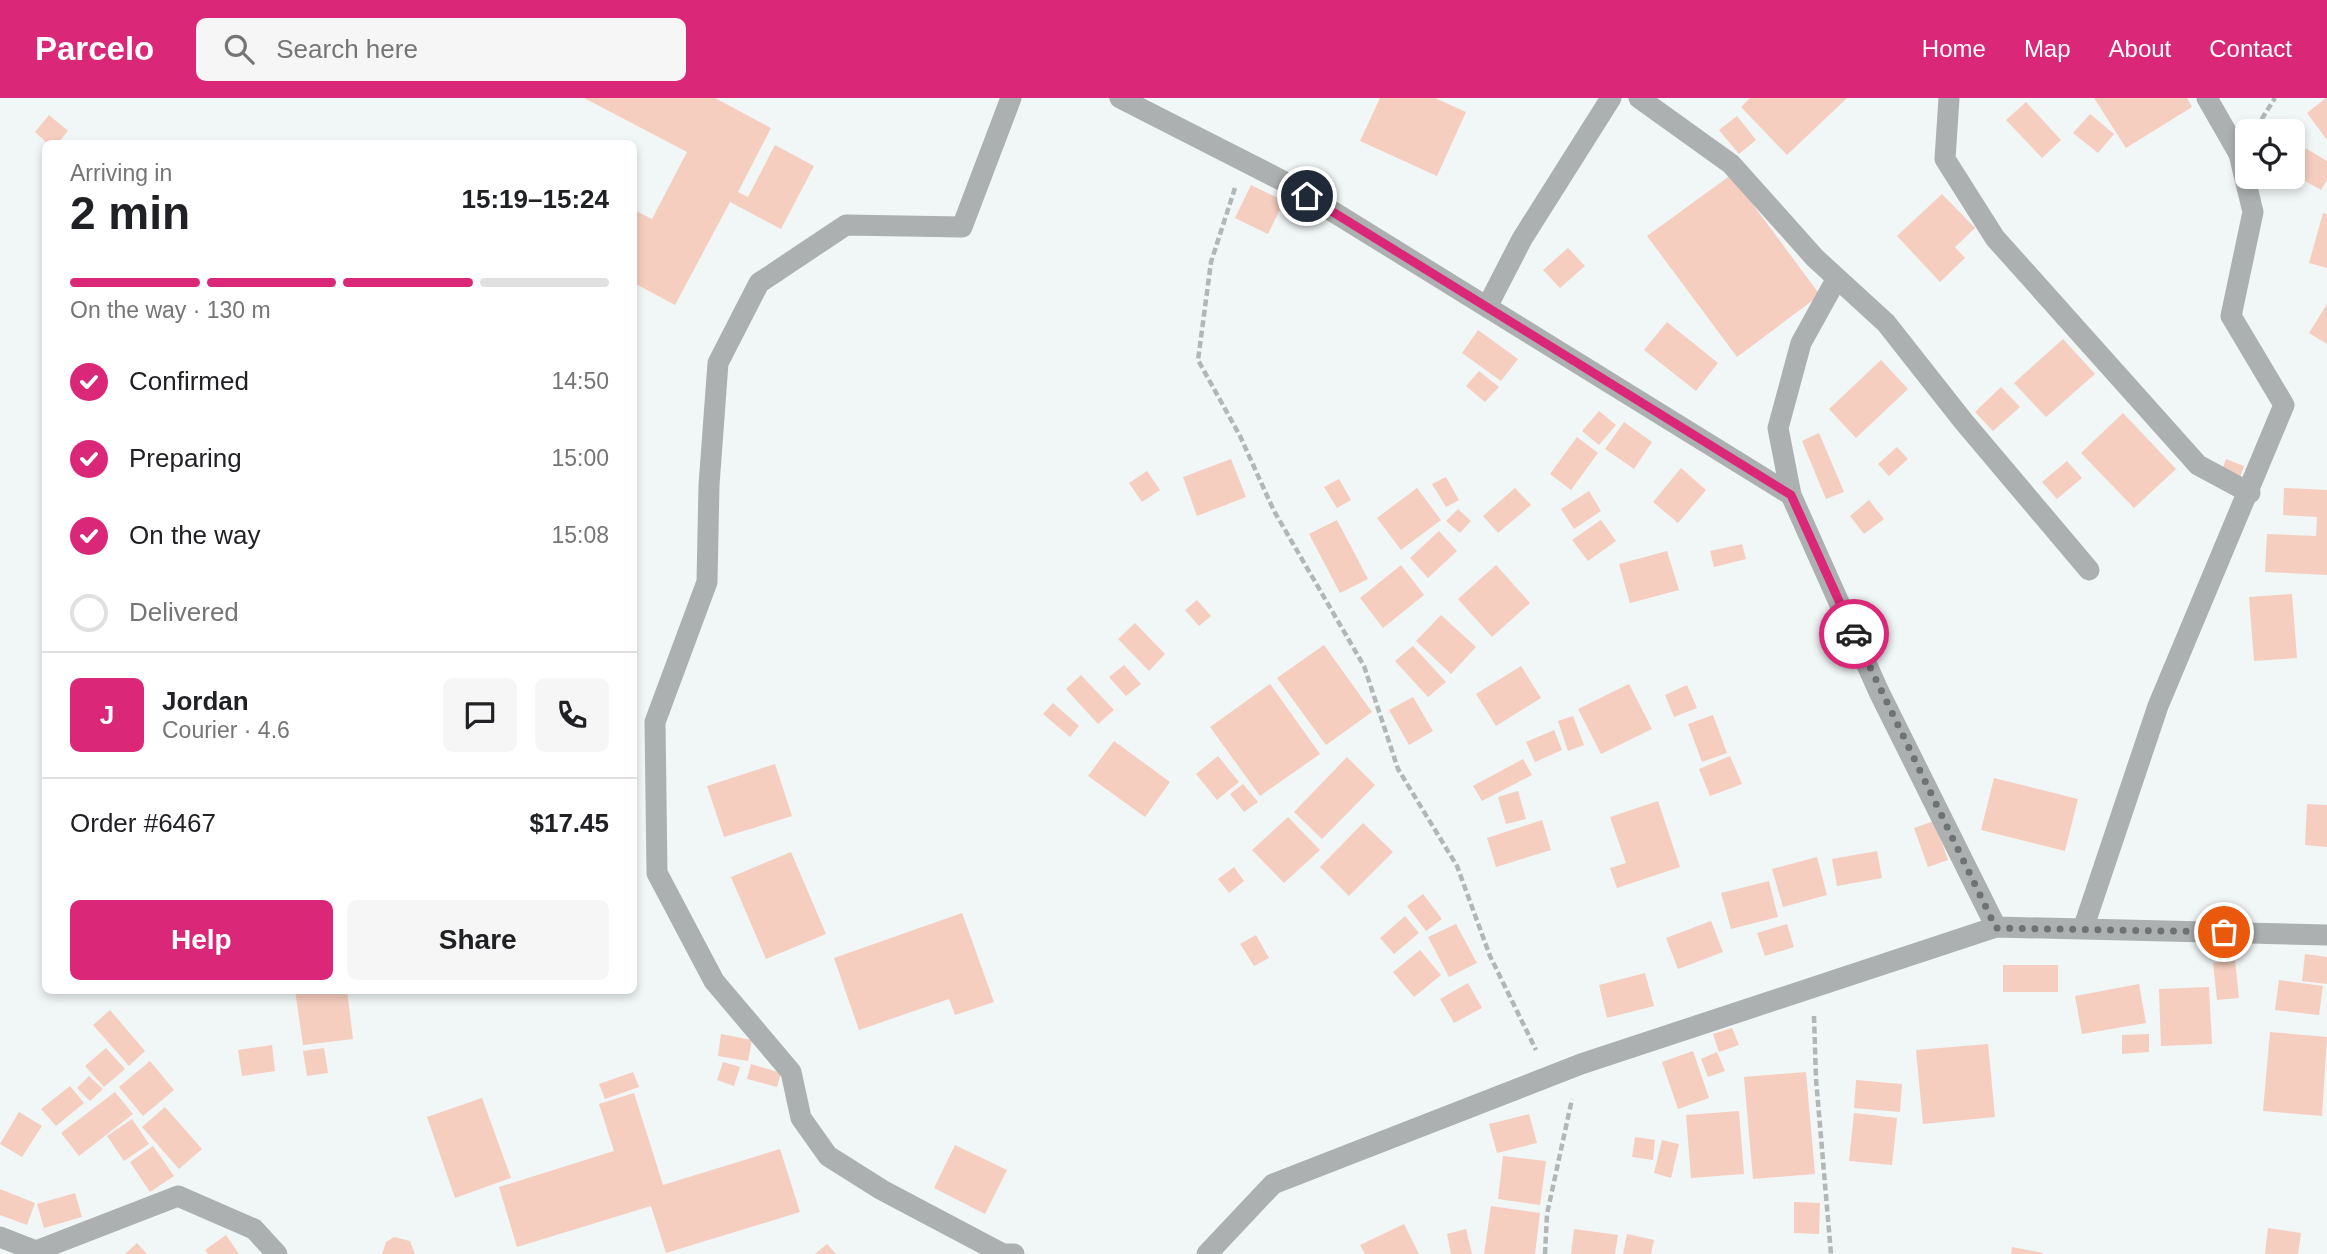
<!DOCTYPE html>
<meta charset="utf-8">
<style>
:root{--surface:#fff;--page:#f6f6f6;--text:#202124;--muted:#757577;--line:#e0e0e0;--accent:#db2777}
body{margin:0;font-family:Helvetica,sans-serif;background:var(--page);color:var(--text);height:100vh;display:flex;flex-direction:column;font-size:26px;white-space:nowrap}
*{box-sizing:border-box;margin:0}
p{font-size:23px;color:var(--muted)}
.icon{flex:none;width:38px;height:38px;fill:none;stroke:currentColor;stroke-width:2;stroke-linecap:round;stroke-linejoin:round}
.map{position:relative;flex:1;overflow:hidden}
.panel{position:absolute;left:42px;top:42px;width:595px;height:854px;display:flex;flex-direction:column;background:var(--surface);border-radius:10px;box-shadow:0 4px 10px #0003}
.panel>*{flex:none}
.fabs{position:absolute;left:2235px;top:21px;display:grid;gap:14px}
.fabs a{display:grid;place-items:center;width:70px;height:70px;border-radius:10px;background:var(--surface);box-shadow:0 4px 10px #0003;font-size:35px}
.pin{position:absolute;display:grid;place-items:center;width:60px;height:60px;color:#fff;margin:-30px;border:4px solid #fff;border-radius:50%;box-shadow:0 2px 7px #0007}
.courier{position:absolute;display:grid;place-items:center;width:70px;height:70px;margin:-35px;border:5px solid #db2777;border-radius:50%;background:#fff;color:#222;box-shadow:0 2px 9px #0007}
.headline em{font-style:normal;font-weight:700}
.headline div{display:flex;flex-direction:column-reverse}
.headline{display:flex;align-items:center;justify-content:space-between;height:119px;padding:0 28px}
h1{font-size:46px;font-weight:700;line-height:52px}
.bar{display:grid;grid-template-columns:repeat(4,1fr);gap:10px 7px;align-content:center;height:84px;padding:0 28px}
.bar i{height:9px;border-radius:5px;background:var(--line)}
.bar .current{background:var(--accent)}
.bar p{grid-column:span 4}
.line{display:flex;align-items:center;gap:18px;padding:0 28px;border-top:2px solid var(--line)}
.line div{flex:1}
.round{display:grid;place-items:center;flex:none;width:74px;height:74px;border-radius:10px;background:var(--page)}
ol{padding:0 28px;list-style:none}
li{display:flex;align-items:center;gap:21px;height:77px}
li p{margin-inline-start:auto}
li .icon{padding:7px;border-radius:50%;background:var(--accent);color:#fff;stroke-width:4}
li:last-child{color:var(--muted)}
li i{width:38px;height:38px;border:4px solid var(--line);border-radius:50%}
.primary-button{display:flex;gap:14px;margin-top:auto;padding:14px 28px}
.primary-button a{flex:1;height:80px;border-radius:10px;background:var(--accent);color:#fff;font-size:28px;font-weight:700;line-height:80px;text-align:center}
.primary-button a+a{background:var(--page);color:var(--text)}
header{display:flex;align-items:center;gap:42px;box-sizing:border-box;height:98px;padding:0 35px;background:var(--accent);color:#fff}
header strong{font-size:33px}
nav{display:flex;gap:38px;margin-inline-start:auto;font-size:24px}
.search{width:490px;height:63px;background:var(--page);display:flex;align-items:center;gap:18px;box-sizing:border-box;padding:0 24px;border-radius:10px;color:var(--muted);font-size:26px}
.map>svg:first-child{display:block}
.building{fill:#f5cebf}
.lines{fill:none;stroke-linecap:round;stroke-linejoin:round}
.path{stroke:#b2b6b7;stroke-width:4.5;stroke-dasharray:7 3.5;stroke-linecap:butt}
.minor{stroke:#adb0b0;stroke-width:21}
.done{stroke:#6e7272;stroke-width:7;stroke-dasharray:0 12.6}
.route{stroke:#db2777;stroke-width:9}
</style>
<header>
<strong>Parcelo</strong>
<div class="search"><svg class="icon" aria-label="search" viewBox="0 0 24 24"><circle cx="10" cy="10" r="6"/><path d="M15 15l6 6"/></svg>Search here</div>
<nav><a>Home</a><a>Map</a><a>About</a><a>Contact</a></nav>
</header>
<div class="map">
<svg width="2327" height="1156" viewBox="0 0 2327 1156">
<rect width="100%" height="100%" fill="#f1f6f7"/>
<!-- building -->
<path class="building" d="M 584,0 L 715,0 L 771,30 L 738,94 L 748,99 L 775,47 L 814,68 L 781,131 L 730,104 L 675,207 L 634,185 L 634,112 L 652,121 L 687,54 Z
M 1380,0 L 1435,0 L 1466,14 L 1437,78 L 1360,43 Z
M 1750,0 L 1847,0 L 1787,57 L 1741,9 Z
M 2094,0 L 2187,0 L 2192,9 L 2126,50 Z
M 2326,0 L 2327,0 L 2327,42 L 2307,15 Z
M 2026,4 L 2061,42 L 2042,60 L 2006,22 Z
M 2090,16 L 2114,36 L 2098,55 L 2073,35 Z
M 49,17 L 68,33 L 57,46 L 48,46 L 35,34 Z
M 1737,18 L 1756,42 L 1739,56 L 1719,32 Z
M 2297,45 L 2327,63 L 2327,82 L 2321,92 L 2292,76 L 2292,52 Z
M 1731,77 L 1820,197 L 1737,259 L 1647,138 Z
M 1251,87 L 1284,103 L 1268,136 L 1235,120 Z
M 1942,96 L 1975,130 L 1955,149 L 1965,160 L 1940,184 L 1897,138 Z
M 2323,115 L 2327,116 L 2327,170 L 2309,165 Z
M 1568,150 L 1585,168 L 1560,190 L 1543,172 Z
M 2327,206 L 2327,246 L 2309,235 Z
M 1667,224 L 1718,265 L 1696,293 L 1644,252 Z
M 1478,232 L 1518,261 L 1501,283 L 1462,255 Z
M 2063,241 L 2095,276 L 2046,319 L 2014,285 Z
M 1881,262 L 1908,291 L 1856,340 L 1829,311 Z
M 1479,273 L 1499,289 L 1485,304 L 1466,288 Z
M 2001,289 L 2020,309 L 1993,333 L 1975,314 Z
M 1599,313 L 1616,327 L 1599,347 L 1582,333 Z
M 2123,315 L 2176,371 L 2134,410 L 2081,355 Z
M 1624,324 L 1652,344 L 1634,371 L 1605,351 Z
M 1819,335 L 1844,394 L 1826,401 L 1802,343 Z
M 1577,339 L 1598,355 L 1571,392 L 1550,376 Z
M 1897,349 L 1908,361 L 1889,378 L 1878,366 Z
M 1231,361 L 1246,399 L 1197,418 L 1183,379 Z
M 2226,361 L 2244,368 L 2239,382 L 2221,375 Z
M 2067,363 L 2082,380 L 2057,401 L 2042,384 Z
M 1681,370 L 1706,392 L 1678,425 L 1653,404 Z
M 1147,373 L 1160,392 L 1142,404 L 1129,385 Z
M 1446,379 L 1459,402 L 1446,409 L 1432,386 Z
M 1339,381 L 1351,402 L 1337,410 L 1324,389 Z
M 1417,390 L 1441,422 L 1401,452 L 1377,420 Z
M 1515,390 L 1531,407 L 1498,435 L 1483,418 Z
M 2284,390 L 2327,392 L 2327,477 L 2265,474 L 2267,436 L 2316,438 L 2317,419 L 2283,417 Z
M 1589,393 L 1601,413 L 1574,431 L 1561,411 Z
M 1869,402 L 1884,421 L 1864,436 L 1850,418 Z
M 1458,411 L 1471,423 L 1460,435 L 1446,423 Z
M 1337,422 L 1368,481 L 1340,495 L 1309,436 Z
M 1601,422 L 1616,443 L 1588,463 L 1572,442 Z
M 1439,433 L 1457,453 L 1428,480 L 1410,460 Z
M 1742,446 L 1746,461 L 1714,469 L 1710,453 Z
M 1667,453 L 1679,492 L 1630,505 L 1619,466 Z
M 1401,467 L 1424,497 L 1383,530 L 1360,500 Z
M 1496,467 L 1530,505 L 1492,539 L 1458,501 Z
M 2292,496 L 2297,560 L 2254,563 L 2249,499 Z
M 1197,502 L 1211,518 L 1199,528 L 1185,512 Z
M 1441,517 L 1476,549 L 1451,576 L 1416,543 Z
M 1135,525 L 1165,556 L 1149,573 L 1118,541 Z
M 1324,547 L 1372,614 L 1326,647 L 1277,580 Z
M 1413,548 L 1446,584 L 1428,599 L 1395,563 Z
M 1124,567 L 1141,586 L 1126,598 L 1109,579 Z
M 1521,568 L 1541,600 L 1496,628 L 1476,596 Z
M 1081,577 L 1114,612 L 1098,626 L 1066,591 Z
M 1270,586 L 1320,656 L 1260,698 L 1210,629 Z
M 1629,586 L 1652,631 L 1601,656 L 1578,611 Z
M 1687,587 L 1697,610 L 1674,619 L 1665,597 Z
M 1413,599 L 1433,633 L 1409,647 L 1389,612 Z
M 1053,605 L 1079,628 L 1070,639 L 1043,616 Z
M 1713,617 L 1727,655 L 1702,664 L 1688,626 Z
M 1573,618 L 1584,647 L 1568,653 L 1558,623 Z
M 1554,632 L 1562,652 L 1535,664 L 1526,644 Z
M 1114,643 L 1170,684 L 1145,719 L 1088,678 Z
M 1218,658 L 1239,684 L 1217,702 L 1196,676 Z
M 1730,658 L 1742,686 L 1710,698 L 1699,671 Z
M 1347,659 L 1375,687 L 1322,741 L 1294,714 Z
M 1523,661 L 1532,677 L 1482,703 L 1473,688 Z
M 775,666 L 792,718 L 724,739 L 707,688 Z
M 1994,680 L 2078,701 L 2065,753 L 1981,732 Z
M 1243,686 L 1258,704 L 1244,714 L 1230,696 Z
M 1518,693 L 1526,721 L 1506,726 L 1498,699 Z
M 1658,703 L 1680,769 L 1617,790 L 1610,770 L 1626,765 L 1610,719 Z
M 2307,706 L 2327,707 L 2327,749 L 2305,747 Z
M 1288,719 L 1320,752 L 1284,785 L 1252,752 Z
M 1542,722 L 1551,752 L 1496,769 L 1487,740 Z
M 1934,723 L 1948,762 L 1928,769 L 1914,730 Z
M 1363,725 L 1393,754 L 1349,798 L 1320,769 Z
M 1877,753 L 1882,780 L 1837,788 L 1832,761 Z
M 791,754 L 826,836 L 766,861 L 731,779 Z
M 1817,759 L 1827,797 L 1783,809 L 1772,771 Z
M 1234,769 L 1244,783 L 1229,795 L 1218,781 Z
M 1769,783 L 1778,819 L 1731,831 L 1721,795 Z
M 1423,796 L 1442,821 L 1426,833 L 1407,808 Z
M 962,815 L 994,904 L 955,917 L 949,901 L 859,932 L 834,860 Z
M 1405,818 L 1419,835 L 1394,856 L 1380,840 Z
M 1711,823 L 1723,854 L 1678,871 L 1666,840 Z
M 1456,826 L 1477,865 L 1449,879 L 1428,839 Z
M 1787,826 L 1794,849 L 1765,858 L 1757,835 Z
M 1256,837 L 1269,860 L 1254,868 L 1240,846 Z
M 1420,852 L 1441,877 L 1414,899 L 1393,874 Z
M 2305,856 L 2327,859 L 2327,886 L 2302,883 Z
M 2235,862 L 2239,900 L 2217,902 L 2213,865 Z
M 2003,867 L 2058,867 L 2058,894 L 2003,894 Z
M 1645,875 L 1654,908 L 1607,920 L 1599,887 Z
M 2279,882 L 2323,888 L 2319,917 L 2275,912 Z
M 1468,885 L 1482,910 L 1454,925 L 1440,901 Z
M 2139,886 L 2146,925 L 2082,936 L 2075,898 Z
M 2209,889 L 2212,946 L 2161,948 L 2159,891 Z
M 295,892 L 347,892 L 353,941 L 303,947 Z
M 110,912 L 145,953 L 129,968 L 93,927 Z
M 1732,930 L 1739,947 L 1719,954 L 1713,936 Z
M 2270,934 L 2327,939 L 2322,1018 L 2263,1013 Z
M 721,936 L 752,942 L 748,963 L 718,958 Z
M 2149,936 L 2149,954 L 2122,956 L 2122,937 Z
M 1988,946 L 1995,1019 L 1923,1026 L 1916,952 Z
M 272,947 L 275,973 L 242,978 L 238,952 Z
M 106,950 L 125,971 L 104,989 L 85,968 Z
M 324,950 L 328,975 L 307,978 L 303,953 Z
M 1693,953 L 1709,1000 L 1678,1011 L 1662,964 Z
M 1717,954 L 1725,973 L 1708,979 L 1701,961 Z
M 150,963 L 174,992 L 143,1018 L 119,989 Z
M 723,964 L 740,969 L 734,988 L 717,982 Z
M 751,966 L 781,975 L 777,989 L 747,981 Z
M 633,974 L 639,989 L 605,1001 L 599,986 Z
M 1806,974 L 1815,1076 L 1753,1081 L 1744,979 Z
M 89,978 L 103,991 L 90,1003 L 77,990 Z
M 1856,982 L 1902,986 L 1900,1014 L 1854,1010 Z
M 70,988 L 84,1005 L 56,1028 L 41,1011 Z
M 115,994 L 133,1016 L 79,1058 L 61,1035 Z
M 634,995 L 663,1087 L 780,1051 L 800,1114 L 666,1155 L 651,1108 L 517,1149 L 499,1089 L 614,1053 L 599,1006 Z
M 482,1000 L 511,1080 L 455,1100 L 427,1019 Z
M 165,1009 L 202,1051 L 179,1071 L 142,1029 Z
M 1739,1013 L 1744,1076 L 1691,1080 L 1686,1017 Z
M 19,1014 L 42,1028 L 22,1059 L 0,1046 Z
M 1854,1015 L 1897,1020 L 1892,1067 L 1849,1063 Z
M 1529,1016 L 1537,1045 L 1497,1055 L 1489,1026 Z
M 132,1021 L 149,1046 L 124,1063 L 107,1038 Z
M 1635,1039 L 1655,1042 L 1653,1062 L 1632,1059 Z
M 1662,1042 L 1679,1046 L 1671,1080 L 1654,1075 Z
M 955,1047 L 1007,1072 L 985,1116 L 934,1090 Z
M 153,1048 L 174,1078 L 150,1094 L 130,1064 Z
M 1503,1058 L 1546,1063 L 1540,1107 L 1498,1101 Z
M 0,1091 L 35,1105 L 27,1127 L 0,1117 Z
M 75,1095 L 82,1119 L 44,1130 L 37,1106 Z
M 1794,1104 L 1820,1105 L 1819,1136 L 1794,1135 Z
M 1491,1108 L 1540,1115 L 1535,1156 L 1484,1156 Z
M 1404,1126 L 1419,1156 L 1365,1156 L 1360,1147 Z
M 2268,1130 L 2301,1135 L 2298,1156 L 2265,1156 Z
M 1466,1131 L 1472,1156 L 1451,1156 L 1447,1136 Z
M 1574,1131 L 1618,1137 L 1615,1156 L 1571,1156 Z
M 1627,1136 L 1654,1142 L 1651,1156 L 1623,1156 Z
M 226,1137 L 239,1156 L 208,1156 L 205,1152 Z
M 394,1139 L 410,1143 L 415,1156 L 382,1156 L 386,1144 Z
M 137,1145 L 147,1156 L 125,1156 Z
M 827,1146 L 836,1156 L 815,1156 Z
M 2012,1149 L 2043,1155 L 2042,1156 L 2011,1156 Z"/>
<g class="lines">
<!-- path -->
<path class="path" d="M 2256,30 L 2275,0
M 1235,90 L 1211,164 L 1198,262 L 1240,338 L 1274,413 L 1364,568 L 1398,671 L 1457,768 L 1490,858 L 1536,952
M 1814,918 L 1816,981 L 1831,1156
M 1545,1156 L 1547,1116 L 1572,1001"/>
<!-- minor -->
<path class="minor" d="M 1011,0 L 962,129 L 846,127 L 759,185 L 718,265 L 709,387 L 707,484 L 655,624 L 657,775 L 714,883 L 791,974 L 801,1020 L 828,1058 L 882,1092 L 1003,1156 L 1014,1156
M 1120,0 L 1285,84 L 1791,397 L 1879,594 L 1996,829
M 1639,0 L 1731,66 L 1815,160 L 1886,225 L 1964,324 L 2089,472
M 1949,0 L 1945,61 L 1995,140 L 2198,367 L 2250,395
M 1487,209 L 1522,141 L 1611,0
M 1791,397 L 1778,330 L 1801,245 L 1837,180
M 2083,831 L 2158,608 L 2284,307 L 2231,218 L 2253,114 L 2239,56 L 2207,0
M 0,1139 L 36,1153 L 178,1098 L 254,1131 L 277,1156
M 1207,1156 L 1273,1086 L 1581,966 L 1996,829 L 2327,837"/>
</g>
<g class="lines">
<!-- done -->
<path class="done" d="M 1854,536 L 1996,830 L 2224,834"/>
<!-- route -->
<path class="route" d="M 1307,98 L 1791,397 L 1854,536"/>
</g>
</svg>
<div class="fabs">
<a><svg class="icon" aria-label="locate" viewBox="0 0 24 24"><circle cx="12" cy="12" r="6"/><path d="M12 2v4M12 18v4M2 12h4M18 12h4"/></svg></a>
</div>
<div class="pin" style="left:2224px;top:834px;background:#ea580c"><svg class="icon" aria-label="bag" viewBox="0 0 24 24"><path d="M5 8h14l-1 12H6zM9 8a3 3 0 0 1 6 0"/></svg></div>
<div class="pin" style="left:1307px;top:98px;background:#1f2937"><svg class="icon" aria-label="home" viewBox="0 0 24 24"><path d="M3 11l9-7 9 7M6 9v11h12V9"/></svg></div>
<div class="courier" style="left:1854px;top:536px"><svg class="icon" aria-label="car" viewBox="0 0 24 24"><path d="M5 17H2v-5l4-1 3-4h7l3 4 3 1v5h-3M9 17h6M6 11h13"/><circle cx="7" cy="17" r="2"/><circle cx="17" cy="17" r="2"/></svg></div>
<section class="panel">
<div class="headline"><div><h1>2 min</h1><p>Arriving in</p></div><em>15:19–15:24</em></div>
<div class="bar"><i class="current"></i><i class="current"></i><i class="current"></i><i></i><p>On the way · 130 m</p></div>
<ol>
<li><svg class="icon" aria-label="check" viewBox="0 0 24 24"><path d="M5 12l5 5 9-10"/></svg>Confirmed<p>14:50</p></li>
<li><svg class="icon" aria-label="check" viewBox="0 0 24 24"><path d="M5 12l5 5 9-10"/></svg>Preparing<p>15:00</p></li>
<li><svg class="icon" aria-label="check" viewBox="0 0 24 24"><path d="M5 12l5 5 9-10"/></svg>On the way<p>15:08</p></li>
<li><i></i>Delivered</li>
</ol>
<div class="line" style="height:126px"><b class="round" style="background:var(--accent);color:#fff">J</b><div><b>Jordan</b><p>Courier · 4.6</p></div><a class="round"><svg class="icon" aria-label="chat" viewBox="0 0 24 24"><path d="M4 5h16v11H9l-5 4z"/></svg></a><a class="round"><svg class="icon" aria-label="phone" viewBox="0 0 24 24"><path d="M5 4h4l2 5-3 2q2 4 5 5l2-3 5 2v4C11 20 4 13 5 4z"/></svg></a></div>
<div class="line" style="height:91px"><div>Order #6467</div><b>$17.45</b></div>
<div class="primary-button"><a>Help</a><a>Share</a></div>
</section>
</div>
